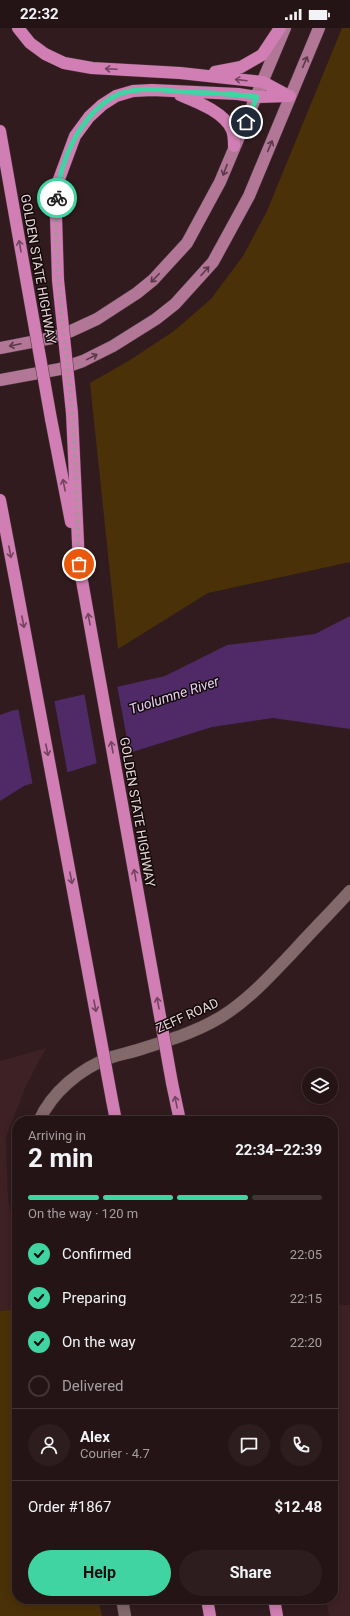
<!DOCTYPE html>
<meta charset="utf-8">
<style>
:root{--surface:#251416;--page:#2d1d1f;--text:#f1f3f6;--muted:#a39ea1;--line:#423335;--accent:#3fd4a2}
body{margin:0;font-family:Roboto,sans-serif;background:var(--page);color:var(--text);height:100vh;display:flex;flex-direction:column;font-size:15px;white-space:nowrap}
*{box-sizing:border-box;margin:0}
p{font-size:13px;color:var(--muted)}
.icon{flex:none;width:22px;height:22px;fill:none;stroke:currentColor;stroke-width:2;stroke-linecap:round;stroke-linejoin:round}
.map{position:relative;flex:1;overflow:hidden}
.sheet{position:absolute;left:12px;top:1088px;width:326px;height:488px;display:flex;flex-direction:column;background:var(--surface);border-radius:16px;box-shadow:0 2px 10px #0003,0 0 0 1px var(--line)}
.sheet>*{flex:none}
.tools{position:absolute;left:302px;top:1040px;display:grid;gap:8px}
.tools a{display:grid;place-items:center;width:36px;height:36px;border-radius:50%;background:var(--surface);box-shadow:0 2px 10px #0003,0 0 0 1px var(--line);font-size:20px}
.pin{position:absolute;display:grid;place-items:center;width:34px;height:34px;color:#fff;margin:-17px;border:2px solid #fff;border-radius:50%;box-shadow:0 1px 4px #0007}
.courier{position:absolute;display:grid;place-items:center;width:40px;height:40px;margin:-20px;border:3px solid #3fd4a2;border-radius:50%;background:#fff;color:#222;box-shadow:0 1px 5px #0007}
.headline em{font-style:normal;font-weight:700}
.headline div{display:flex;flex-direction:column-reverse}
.headline{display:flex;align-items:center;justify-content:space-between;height:68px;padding:0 16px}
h1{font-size:26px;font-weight:700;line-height:30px}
.bar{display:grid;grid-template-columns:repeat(4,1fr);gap:6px 4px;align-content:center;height:48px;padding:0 16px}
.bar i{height:5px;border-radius:3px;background:var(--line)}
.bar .selected{background:var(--accent)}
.bar p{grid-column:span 4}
.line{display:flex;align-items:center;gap:10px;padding:0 16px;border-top:1px solid var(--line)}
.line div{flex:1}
.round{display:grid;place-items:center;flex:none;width:42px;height:42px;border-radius:21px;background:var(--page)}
ol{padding:0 16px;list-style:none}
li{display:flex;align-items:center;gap:12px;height:44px}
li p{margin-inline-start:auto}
li .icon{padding:4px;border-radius:50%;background:var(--accent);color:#111;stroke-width:4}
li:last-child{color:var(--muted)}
li i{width:22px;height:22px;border:2px solid var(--line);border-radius:50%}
.primary-button{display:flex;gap:8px;margin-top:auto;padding:8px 16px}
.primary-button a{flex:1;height:46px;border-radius:24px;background:var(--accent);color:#111;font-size:16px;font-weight:700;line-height:46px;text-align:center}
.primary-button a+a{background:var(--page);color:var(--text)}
.status{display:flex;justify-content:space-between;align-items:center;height:28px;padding:0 20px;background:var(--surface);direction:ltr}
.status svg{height:11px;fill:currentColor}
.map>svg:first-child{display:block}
.built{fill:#3e2124}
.green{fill:#4a3108}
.water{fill:#4f2a66}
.pier{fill:#311b1e}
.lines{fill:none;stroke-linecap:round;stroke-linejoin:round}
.minor-casing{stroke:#4a383a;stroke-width:13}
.major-casing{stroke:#4a383a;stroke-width:13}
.highway-casing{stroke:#4a383a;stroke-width:13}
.minor{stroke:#84696b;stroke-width:12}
.major{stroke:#b27696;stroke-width:12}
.highway{stroke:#d07eb3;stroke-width:12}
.highway-bridge-casing{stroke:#4a383a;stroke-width:13;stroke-linecap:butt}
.highway-bridge{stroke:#d07eb3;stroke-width:12}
.oneway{stroke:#5b3a49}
.oneway2{stroke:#72445e}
.done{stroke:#a79597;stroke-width:4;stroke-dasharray:0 7.2}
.route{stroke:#3fd4a2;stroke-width:5}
.labels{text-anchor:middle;stroke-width:3;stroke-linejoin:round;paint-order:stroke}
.street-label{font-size:13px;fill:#e7d7d8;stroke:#13090a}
.water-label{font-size:14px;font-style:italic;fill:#e4cff3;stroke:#13090a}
</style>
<div class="status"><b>22:32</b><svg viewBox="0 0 49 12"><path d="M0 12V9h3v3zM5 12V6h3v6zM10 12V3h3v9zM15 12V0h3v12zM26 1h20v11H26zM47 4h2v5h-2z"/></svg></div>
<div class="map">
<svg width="350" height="1588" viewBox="0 0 350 1588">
<rect width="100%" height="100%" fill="#311b1e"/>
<!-- built -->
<path class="built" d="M 46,1020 L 26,1058 L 6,1109 L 8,1172 L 17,1212 L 17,1281 L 0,1283 L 0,1033 Z
M 333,1276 L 350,1277 L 350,1588 L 329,1588 L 326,1571 L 333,1571 Z"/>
<!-- green -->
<path class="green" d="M 342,0 L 350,0 L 350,534 L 208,565 L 118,621 L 90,355 L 130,332 L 174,303 L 211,271 L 243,228 L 267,183 Z
M 17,1281 L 17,1571 L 98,1571 L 102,1588 L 0,1588 L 0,1283 Z"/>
<!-- water -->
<path class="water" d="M 350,588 L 350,701 L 273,690 L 212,699 L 24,758 L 0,773 L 0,687 L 11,683 L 165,648 L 227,617 L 315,606 Z"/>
<!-- pier -->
<path class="pier" d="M 117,657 L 130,727 L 97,737 L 84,664 Z
M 54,671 L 68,747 L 33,758 L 18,679 Z"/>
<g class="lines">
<!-- minor casing -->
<g class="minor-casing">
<path id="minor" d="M 39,1093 C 52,1064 80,1041 109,1030 C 121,1026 133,1024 144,1020 C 173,1011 205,1001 230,983 C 253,967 272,946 292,925 C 311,904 331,884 350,863
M 122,1571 L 125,1588"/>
</g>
<!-- major casing -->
<g class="major-casing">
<path id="major" d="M 0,320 L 52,310 L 71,303 L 97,291 L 137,265 L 153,252 L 187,215 L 220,154 L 285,0
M 0,352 L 60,341 L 83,333 L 113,318 L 156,291 L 175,276 L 213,234 L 249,168 L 319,0"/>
</g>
<!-- highway casing -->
<g class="highway-casing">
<path id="highway" d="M 18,0 L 30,15 L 45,26 L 64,35 L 92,40 L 180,45 L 263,54 L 289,68
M 215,44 L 241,39 L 262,27 L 280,0
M 180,67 C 197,74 224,84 232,102 C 234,107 234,113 234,118
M 0,103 L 27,256
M 58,252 L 56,188 L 58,154 L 75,108 L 89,89 L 102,77 L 116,68 L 133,63 L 152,62 L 238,66 L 257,69 L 290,68
M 72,385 L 79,536
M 51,391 L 71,494
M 0,472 L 16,556
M 172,1055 L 180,1093
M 112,1072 L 116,1093
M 207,1571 L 210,1588
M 274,1571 L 277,1588"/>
</g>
<!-- minor -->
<use href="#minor" class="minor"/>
<!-- major -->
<use href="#major" class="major"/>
<!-- highway -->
<use href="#highway" class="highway"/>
<!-- highway-bridge casing -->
<g class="highway-bridge-casing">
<path id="highway-bridge" d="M 58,252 L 72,385
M 27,256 L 51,391
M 79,536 L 172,1055
M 16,556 L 112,1072"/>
</g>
<!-- highway-bridge -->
<use href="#highway-bridge" class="highway-bridge"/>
</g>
<!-- one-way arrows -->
<defs><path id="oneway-shaft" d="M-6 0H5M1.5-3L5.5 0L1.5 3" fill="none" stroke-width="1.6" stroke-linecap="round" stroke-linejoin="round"/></defs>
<g class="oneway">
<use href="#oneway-shaft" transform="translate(305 34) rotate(-67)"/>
<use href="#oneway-shaft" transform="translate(270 118) rotate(-67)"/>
<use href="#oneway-shaft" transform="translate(225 142) rotate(111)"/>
<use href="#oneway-shaft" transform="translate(205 243) rotate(-48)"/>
<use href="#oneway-shaft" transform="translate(155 250) rotate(134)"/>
<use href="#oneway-shaft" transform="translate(15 317) rotate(168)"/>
<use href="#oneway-shaft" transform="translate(92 329) rotate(-26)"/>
</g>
<g class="oneway2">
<use href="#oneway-shaft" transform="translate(111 41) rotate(-177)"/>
<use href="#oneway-shaft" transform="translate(241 52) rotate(-173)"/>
<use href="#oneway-shaft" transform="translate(20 218) rotate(-100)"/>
<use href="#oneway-shaft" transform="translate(64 457) rotate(-101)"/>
<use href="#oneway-shaft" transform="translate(10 524) rotate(79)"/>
<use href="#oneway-shaft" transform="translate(89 591) rotate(-100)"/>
<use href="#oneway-shaft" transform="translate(23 594) rotate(79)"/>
<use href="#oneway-shaft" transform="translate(112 719) rotate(-100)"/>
<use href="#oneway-shaft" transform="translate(47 722) rotate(79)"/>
<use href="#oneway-shaft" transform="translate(135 847) rotate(-100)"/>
<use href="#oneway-shaft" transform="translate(71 850) rotate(79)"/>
<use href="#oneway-shaft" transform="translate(158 975) rotate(-100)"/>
<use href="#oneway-shaft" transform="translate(95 978) rotate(79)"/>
<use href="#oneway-shaft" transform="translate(176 1074) rotate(-101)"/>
</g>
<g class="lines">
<!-- done -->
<path class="done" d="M 57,170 C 53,242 66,313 72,384 C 76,435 77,486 79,536"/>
<!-- route -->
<path class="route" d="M 57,170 C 59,133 81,86 115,68 C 137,57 167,63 190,64 C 213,65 235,66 257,69 L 246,94"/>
</g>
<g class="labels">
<!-- street labels -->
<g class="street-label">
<text transform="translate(39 241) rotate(80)" y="5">GOLDEN STATE HIGHWAY</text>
<text transform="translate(138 784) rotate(80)" y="5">GOLDEN STATE HIGHWAY</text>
<text transform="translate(187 987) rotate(-24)" y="5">ZEFF ROAD</text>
</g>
<!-- water labels -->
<g class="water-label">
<text transform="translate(174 667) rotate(-18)" y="5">Tuolumne River</text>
</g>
</g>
</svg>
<div class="tools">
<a><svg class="icon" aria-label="layers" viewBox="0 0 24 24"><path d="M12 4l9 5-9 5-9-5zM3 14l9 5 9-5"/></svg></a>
</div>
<div class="pin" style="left:79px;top:536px;background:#ea580c"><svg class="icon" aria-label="bag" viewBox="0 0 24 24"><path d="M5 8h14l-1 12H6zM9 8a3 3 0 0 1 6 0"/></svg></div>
<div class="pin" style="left:246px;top:94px;background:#1f2937"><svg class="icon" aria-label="home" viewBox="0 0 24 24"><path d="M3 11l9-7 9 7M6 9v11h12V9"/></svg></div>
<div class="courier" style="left:57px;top:170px"><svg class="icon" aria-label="bike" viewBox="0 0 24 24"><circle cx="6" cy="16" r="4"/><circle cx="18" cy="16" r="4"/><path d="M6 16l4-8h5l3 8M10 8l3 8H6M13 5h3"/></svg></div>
<section class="sheet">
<div class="headline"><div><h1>2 min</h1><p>Arriving in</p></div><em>22:34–22:39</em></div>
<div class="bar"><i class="selected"></i><i class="selected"></i><i class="selected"></i><i></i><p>On the way · 120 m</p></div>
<ol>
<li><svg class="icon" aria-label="check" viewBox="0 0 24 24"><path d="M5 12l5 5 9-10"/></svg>Confirmed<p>22:05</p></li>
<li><svg class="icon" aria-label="check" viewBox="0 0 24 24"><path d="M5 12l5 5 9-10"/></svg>Preparing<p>22:15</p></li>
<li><svg class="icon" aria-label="check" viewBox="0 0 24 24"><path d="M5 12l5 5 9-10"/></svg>On the way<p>22:20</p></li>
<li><i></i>Delivered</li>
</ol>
<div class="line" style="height:72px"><a class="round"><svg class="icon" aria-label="person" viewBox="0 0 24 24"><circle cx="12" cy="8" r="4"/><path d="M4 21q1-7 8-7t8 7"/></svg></a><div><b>Alex</b><p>Courier · 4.7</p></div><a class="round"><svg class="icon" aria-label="chat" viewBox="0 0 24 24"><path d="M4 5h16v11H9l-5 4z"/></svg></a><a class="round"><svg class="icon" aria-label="phone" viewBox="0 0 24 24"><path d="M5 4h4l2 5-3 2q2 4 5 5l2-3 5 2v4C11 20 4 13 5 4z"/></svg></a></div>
<div class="line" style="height:52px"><div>Order #1867</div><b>$12.48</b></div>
<div class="primary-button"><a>Help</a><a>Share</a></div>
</section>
</div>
